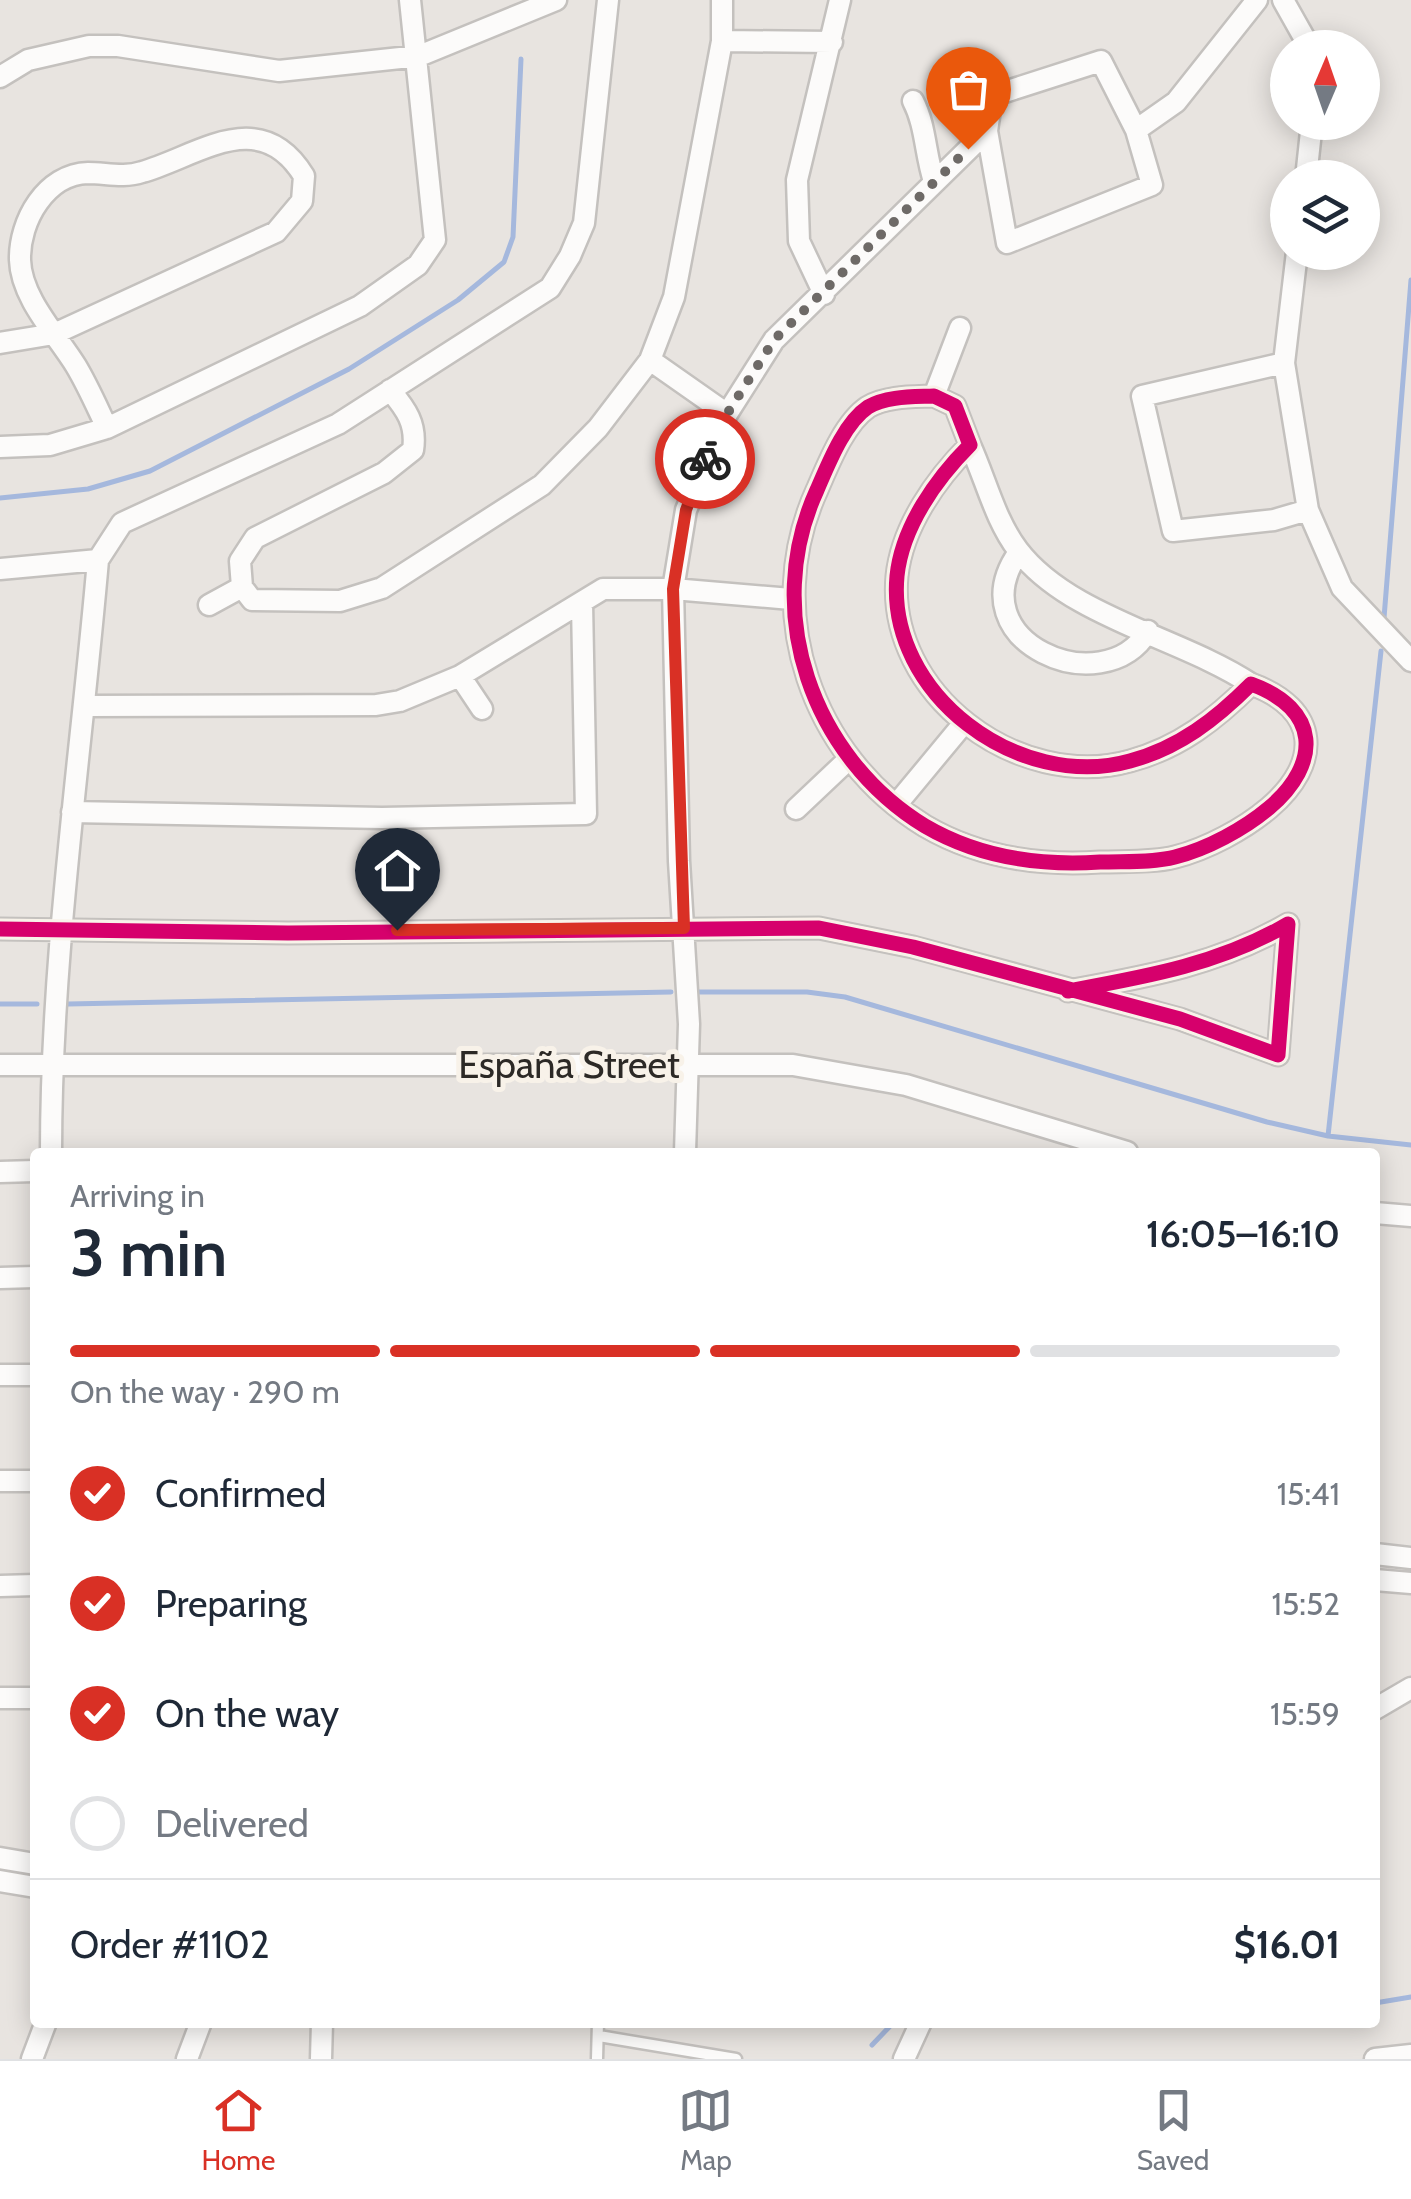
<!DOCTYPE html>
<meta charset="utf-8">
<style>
:root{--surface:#fff;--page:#f2f2f3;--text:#1f2937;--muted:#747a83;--line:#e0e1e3;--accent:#d93025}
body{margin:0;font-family:Cabin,sans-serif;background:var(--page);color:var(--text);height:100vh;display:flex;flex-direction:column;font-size:38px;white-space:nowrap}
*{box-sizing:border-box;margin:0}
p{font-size:32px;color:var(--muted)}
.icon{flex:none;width:55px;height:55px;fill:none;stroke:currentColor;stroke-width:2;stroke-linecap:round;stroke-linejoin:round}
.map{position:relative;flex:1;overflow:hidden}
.panel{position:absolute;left:30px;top:1148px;width:1350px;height:880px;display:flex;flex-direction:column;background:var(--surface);border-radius:10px;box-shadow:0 5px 25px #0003}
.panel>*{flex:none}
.needle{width:65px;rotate:2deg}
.tools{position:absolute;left:1270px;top:30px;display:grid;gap:20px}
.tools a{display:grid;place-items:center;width:110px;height:110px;border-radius:50%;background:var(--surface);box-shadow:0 5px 25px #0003;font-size:50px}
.pin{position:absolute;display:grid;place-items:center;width:85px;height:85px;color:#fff;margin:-102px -42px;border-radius:50% 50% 50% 0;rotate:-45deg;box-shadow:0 0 10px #0007}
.pin .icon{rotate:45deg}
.courier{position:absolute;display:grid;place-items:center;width:100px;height:100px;margin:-50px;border:8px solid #d93025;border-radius:50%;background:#fff;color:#222;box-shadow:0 2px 12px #0007}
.headline em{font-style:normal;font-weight:600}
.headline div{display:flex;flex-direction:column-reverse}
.headline{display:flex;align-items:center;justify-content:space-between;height:170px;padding:0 40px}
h1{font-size:65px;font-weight:600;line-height:75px}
.bar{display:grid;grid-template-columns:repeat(4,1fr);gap:15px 10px;align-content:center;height:120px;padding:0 40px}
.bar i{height:12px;border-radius:8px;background:var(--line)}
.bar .selected{background:var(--accent)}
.bar p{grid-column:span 4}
.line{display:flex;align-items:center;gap:25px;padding:0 40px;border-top:2px solid var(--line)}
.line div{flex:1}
ol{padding:0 40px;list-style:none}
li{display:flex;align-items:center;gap:30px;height:110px}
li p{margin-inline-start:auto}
li .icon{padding:10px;border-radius:50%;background:var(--accent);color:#fff;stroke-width:4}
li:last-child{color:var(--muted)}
li i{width:55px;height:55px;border:5px solid var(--line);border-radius:50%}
.tabs{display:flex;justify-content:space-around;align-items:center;height:140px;border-top:2px solid var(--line);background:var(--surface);font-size:28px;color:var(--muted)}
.tabs a{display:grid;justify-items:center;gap:5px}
.tabs .selected{color:var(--accent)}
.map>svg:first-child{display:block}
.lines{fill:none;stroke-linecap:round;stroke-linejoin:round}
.stream{stroke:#a5b8dd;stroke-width:5}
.service-casing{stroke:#c4c1be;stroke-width:15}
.minor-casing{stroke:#c4c1be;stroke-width:25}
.service{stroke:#fcfbfa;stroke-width:10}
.minor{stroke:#fcfbfa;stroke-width:20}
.cycleway-casing{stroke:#f8f2e9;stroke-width:21}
.cycleway{stroke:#d6006c;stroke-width:15}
.done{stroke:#6e6a67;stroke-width:10;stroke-dasharray:0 18}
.route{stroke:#d93025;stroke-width:12}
.labels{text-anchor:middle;stroke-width:10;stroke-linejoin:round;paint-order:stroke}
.street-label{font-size:38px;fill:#2c2926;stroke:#f8f2e9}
</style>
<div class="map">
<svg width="1411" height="2059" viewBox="0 0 1411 2059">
<rect width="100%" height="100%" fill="#e8e4e0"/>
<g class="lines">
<!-- stream -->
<path class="stream" d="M 0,498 L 88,489 L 150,471 L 349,369 L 458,300 L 504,262 L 513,237 L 521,59
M 1384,618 L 1411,280
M 699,992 L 807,992 L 845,997 L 1267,1122 L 1328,1136 L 1411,1145
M 0,1004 L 37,1004
M 68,1004 L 671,992
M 1328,1136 L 1381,651
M 1375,2003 L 1411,1997
M 872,2045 L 894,2022"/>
<!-- service casing -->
<g class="service-casing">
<path id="service" d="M 599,2036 L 736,2059
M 597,2059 L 598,2022"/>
</g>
<!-- minor casing -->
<g class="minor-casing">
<path id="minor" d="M 1283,0 L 1310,48
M 722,41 L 832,42
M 1101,61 L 1136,130 L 1152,185 L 1007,243 L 987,131 L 992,96 Z
M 0,77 L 28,60 L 89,46 L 118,46 L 279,71 L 419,56 L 556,0
M 913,101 C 926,126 925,154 934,181
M 1136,130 L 1176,102 L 1257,0
M 1306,178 L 1312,122
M 1297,252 L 1284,363 L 1308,510 L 1342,588 L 1411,661
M 824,294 L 799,241 L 797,180 L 840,0
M 0,343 L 54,334 L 276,232 L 302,201 L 304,176 C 260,104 198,156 142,172 C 124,178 106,173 88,173 C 46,174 19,221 20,260 C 21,298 57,335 76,366 C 88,386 97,407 107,428
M 650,360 L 727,414
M 1284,363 L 1142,396 L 1173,531 L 1274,520 L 1308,510
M 390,390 C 406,409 417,424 413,450 L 384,473 L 255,538 L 240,561 L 242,587 L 252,600 L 340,601 L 382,588 L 542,485 L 598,428 L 650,360 L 674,297 L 722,41 L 722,0
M 934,396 L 955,406 L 970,445 C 936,479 902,527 897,576 C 886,694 1019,792 1130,761 C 1179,748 1216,719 1251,684 C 1320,709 1322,763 1269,808 C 1244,829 1207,849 1175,857 C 1152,863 1124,861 1100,862 C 1040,866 978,857 925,826 C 812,757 761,612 817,490 C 828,465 844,423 868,407 C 887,396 913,397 934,396 Z
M 934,396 L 960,328
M 970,445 C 986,480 995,520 1018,550 C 1069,617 1182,638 1251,684
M 0,447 L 50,445 L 107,428 L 360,306 L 418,265 L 435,240 L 410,0
M 1019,552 C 956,641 1103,705 1148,631
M 0,569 L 98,560
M 209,605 L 242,587
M 460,676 L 482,709
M 86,706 L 376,705 L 400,701 L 460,676 L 603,589 L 673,589 L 791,599
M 896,805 L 964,723
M 796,809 L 850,758
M 72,812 L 382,818 L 586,814 L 582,603
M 0,929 L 288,933 L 819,928 L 913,947 L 1180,1019 L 1278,1055 L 1288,924 C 1220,964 1145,977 1068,991
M 0,1065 L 793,1065 L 906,1085 L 1127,1152
M 51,1152 C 51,954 81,757 98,560 L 122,523 L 338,424 L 550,288 L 570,256 L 584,223 L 608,0
M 685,1152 L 689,1024 L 679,861 L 673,589 L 686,510 L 727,414 L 774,340 L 987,131
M 0,1172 L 35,1171
M 1375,1213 L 1411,1216
M 0,1278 L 35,1277
M 0,1375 L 35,1375
M 0,1481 L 35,1481
M 1375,1554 L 1411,1558
M 1375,1580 L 1411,1583
M 0,1586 L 35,1585
M 0,1698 L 35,1698
M 1375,1709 L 1411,1688
M 0,1858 L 35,1864
M 0,1881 L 35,1887
M 32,2059 L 46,2022
M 187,2059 L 201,2022
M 321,2059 L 322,2022
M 904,2059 L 921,2022
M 1375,2059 L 1411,2055"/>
</g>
<!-- service -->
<use href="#service" class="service"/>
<!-- minor -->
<use href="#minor" class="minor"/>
<!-- cycleway casing -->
<g class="cycleway-casing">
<path id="cycleway" d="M 934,396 L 955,406 L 970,445 C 936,479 902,527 897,576 C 886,694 1019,792 1130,761 C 1179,748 1216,719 1251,684 C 1320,709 1322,763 1269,808 C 1244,829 1207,849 1175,857 C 1152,863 1124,861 1100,862 C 1040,866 978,857 925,826 C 812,757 761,612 817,490 C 828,465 844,423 868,407 C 887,396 913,397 934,396 Z
M 0,929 L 288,933 L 819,928 L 913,947 L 1180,1019 L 1278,1055 L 1288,924 C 1220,964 1145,977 1068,991"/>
</g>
<!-- cycleway -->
<use href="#cycleway" class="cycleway"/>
</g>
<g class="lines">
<!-- done -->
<path class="done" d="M 705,459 L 727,414 L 774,340 L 968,149"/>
<!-- route -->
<path class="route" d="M 397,930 L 684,928 L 673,589 L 686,510 L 705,459"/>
</g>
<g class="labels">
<!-- street labels -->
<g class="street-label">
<text x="569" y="1078">España Street</text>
</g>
</g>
</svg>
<div class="tools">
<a><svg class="needle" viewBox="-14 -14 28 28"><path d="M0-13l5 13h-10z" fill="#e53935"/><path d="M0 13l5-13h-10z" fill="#747a83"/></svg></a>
<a><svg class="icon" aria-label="layers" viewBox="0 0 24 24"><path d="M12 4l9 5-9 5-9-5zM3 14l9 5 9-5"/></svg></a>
</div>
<div class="pin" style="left:968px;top:149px;background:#ea580c"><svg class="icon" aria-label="bag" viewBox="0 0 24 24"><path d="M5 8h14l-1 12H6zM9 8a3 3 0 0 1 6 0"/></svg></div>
<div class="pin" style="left:397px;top:930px;background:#1f2937"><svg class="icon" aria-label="home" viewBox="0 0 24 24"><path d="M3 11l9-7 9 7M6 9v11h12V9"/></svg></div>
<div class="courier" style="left:705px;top:459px"><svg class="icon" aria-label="bike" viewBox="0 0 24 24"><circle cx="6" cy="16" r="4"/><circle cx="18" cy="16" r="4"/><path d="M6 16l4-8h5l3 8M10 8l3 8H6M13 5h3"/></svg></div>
<section class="panel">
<div class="headline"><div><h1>3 min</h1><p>Arriving in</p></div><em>16:05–16:10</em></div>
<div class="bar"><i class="selected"></i><i class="selected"></i><i class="selected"></i><i></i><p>On the way · 290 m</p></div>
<ol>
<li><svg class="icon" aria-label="check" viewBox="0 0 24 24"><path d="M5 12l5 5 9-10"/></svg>Confirmed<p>15:41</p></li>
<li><svg class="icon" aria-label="check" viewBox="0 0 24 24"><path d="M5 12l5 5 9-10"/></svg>Preparing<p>15:52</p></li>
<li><svg class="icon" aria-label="check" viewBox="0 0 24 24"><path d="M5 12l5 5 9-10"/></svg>On the way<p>15:59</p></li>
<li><i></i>Delivered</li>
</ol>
<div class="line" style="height:130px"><div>Order #1102</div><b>$16.01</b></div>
</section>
</div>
<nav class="tabs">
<a class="selected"><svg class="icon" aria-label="home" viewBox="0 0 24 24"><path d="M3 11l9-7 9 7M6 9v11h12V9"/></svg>Home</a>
<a><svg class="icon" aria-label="map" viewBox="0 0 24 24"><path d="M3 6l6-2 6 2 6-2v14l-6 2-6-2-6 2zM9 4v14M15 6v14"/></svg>Map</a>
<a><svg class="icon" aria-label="saved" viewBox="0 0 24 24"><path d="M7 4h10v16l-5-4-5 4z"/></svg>Saved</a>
</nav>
